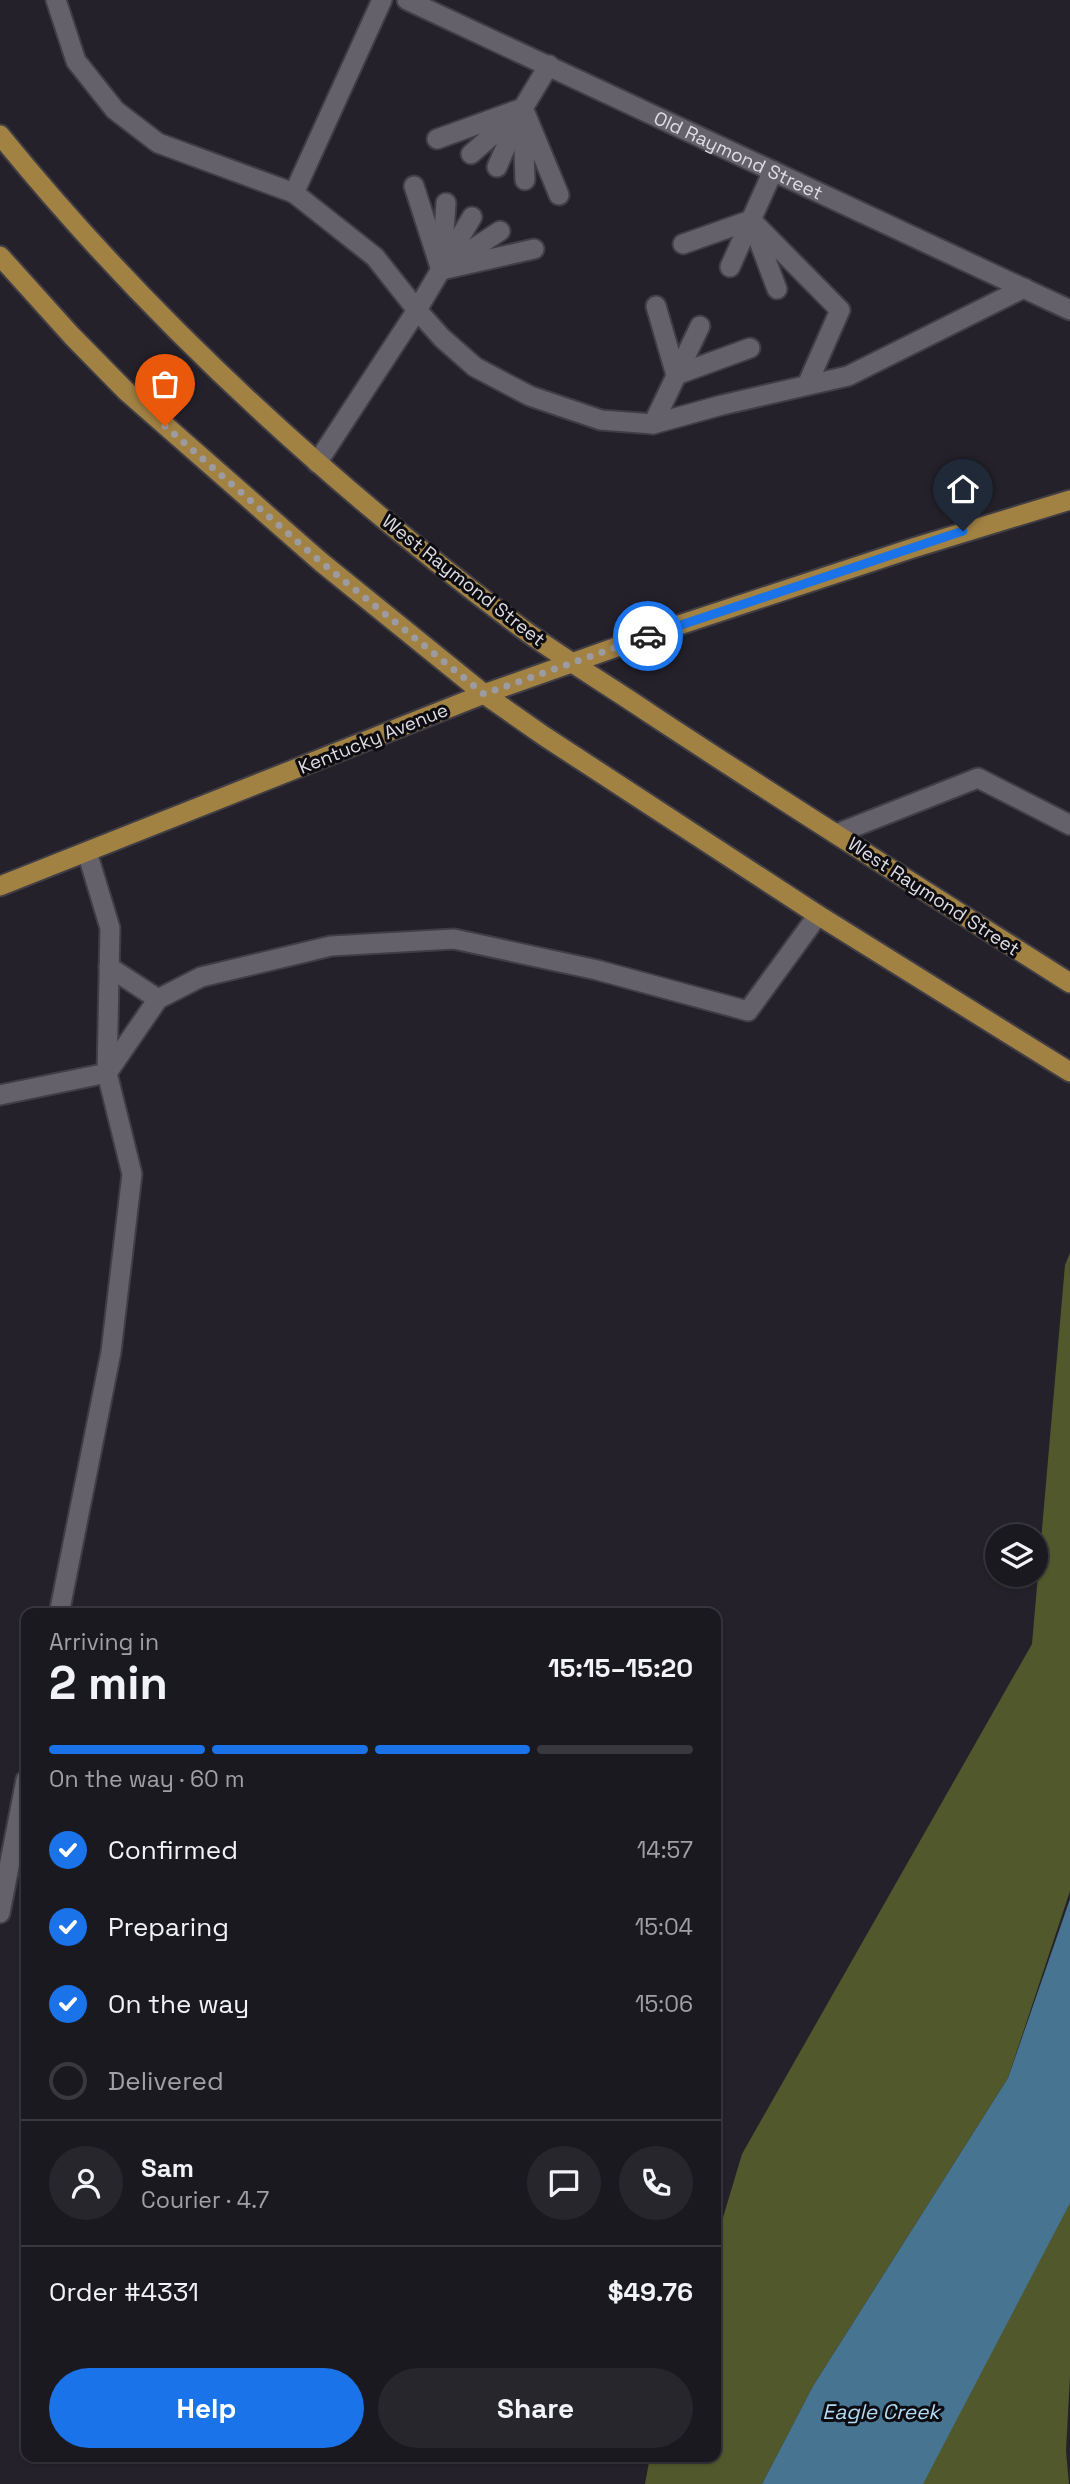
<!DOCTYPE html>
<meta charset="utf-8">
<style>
:root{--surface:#1b1920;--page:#28262d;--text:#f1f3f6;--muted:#a0a0a5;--line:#39383e;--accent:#1a73e8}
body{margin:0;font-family:"Space Grotesk",sans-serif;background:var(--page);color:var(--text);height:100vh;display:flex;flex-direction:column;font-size:26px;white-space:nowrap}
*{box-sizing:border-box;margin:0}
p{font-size:23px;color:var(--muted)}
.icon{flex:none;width:38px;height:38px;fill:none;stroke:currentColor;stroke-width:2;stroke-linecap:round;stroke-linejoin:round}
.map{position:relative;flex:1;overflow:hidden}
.panel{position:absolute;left:21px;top:1608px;width:700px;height:854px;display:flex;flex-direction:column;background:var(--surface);border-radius:14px;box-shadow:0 2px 5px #0004,0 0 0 2px var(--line)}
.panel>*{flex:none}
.fabs{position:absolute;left:985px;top:1524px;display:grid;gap:14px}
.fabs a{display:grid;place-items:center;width:63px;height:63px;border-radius:50%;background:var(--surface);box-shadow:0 2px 5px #0004,0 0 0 2px var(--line);font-size:35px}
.pin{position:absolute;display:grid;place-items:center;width:60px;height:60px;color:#fff;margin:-72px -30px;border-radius:50% 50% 50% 0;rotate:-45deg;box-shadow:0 0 7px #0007}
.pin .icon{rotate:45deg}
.courier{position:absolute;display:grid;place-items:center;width:70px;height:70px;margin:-35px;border:5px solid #1a73e8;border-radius:50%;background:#fff;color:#222;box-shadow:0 2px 9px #0007}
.headline em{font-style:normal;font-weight:600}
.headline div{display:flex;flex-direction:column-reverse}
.headline{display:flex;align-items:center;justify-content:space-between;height:119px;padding:0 28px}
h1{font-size:46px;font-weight:600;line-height:52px}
.bar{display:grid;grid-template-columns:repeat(4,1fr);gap:10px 7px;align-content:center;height:84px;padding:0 28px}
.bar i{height:9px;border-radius:5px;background:var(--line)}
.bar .current{background:var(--accent)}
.bar p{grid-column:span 4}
.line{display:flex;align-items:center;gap:18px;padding:0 28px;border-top:2px solid var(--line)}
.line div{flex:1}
.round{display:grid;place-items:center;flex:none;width:74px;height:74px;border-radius:37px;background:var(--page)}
ol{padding:0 28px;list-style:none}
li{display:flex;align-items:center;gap:21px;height:77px}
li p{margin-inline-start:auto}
li .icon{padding:7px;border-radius:50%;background:var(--accent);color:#fff;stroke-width:4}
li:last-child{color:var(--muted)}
li i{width:38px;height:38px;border:4px solid var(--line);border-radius:50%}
.cta{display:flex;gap:14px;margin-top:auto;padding:14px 28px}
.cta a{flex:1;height:80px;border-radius:42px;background:var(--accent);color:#fff;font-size:28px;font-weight:600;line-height:80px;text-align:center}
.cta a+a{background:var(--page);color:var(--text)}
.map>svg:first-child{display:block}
.forest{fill:#51592c}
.water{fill:#477491}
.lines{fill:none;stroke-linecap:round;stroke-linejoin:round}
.service-casing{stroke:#403d45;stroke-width:23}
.primary-casing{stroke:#403d45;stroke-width:23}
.service{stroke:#64616b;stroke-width:19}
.primary{stroke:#a28243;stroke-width:19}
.done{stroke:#9d9ba2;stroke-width:7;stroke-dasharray:0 12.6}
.route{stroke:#1a73e8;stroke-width:9}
.labels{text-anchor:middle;stroke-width:6;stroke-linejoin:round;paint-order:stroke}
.street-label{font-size:19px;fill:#dedce2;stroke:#0d0c10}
.water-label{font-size:21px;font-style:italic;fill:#b1daf6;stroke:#0d0c10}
</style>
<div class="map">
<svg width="1070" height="2484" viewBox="0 0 1070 2484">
<rect width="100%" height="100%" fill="#24212a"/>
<!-- forest -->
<path class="forest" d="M 1070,1253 L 1070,1891 L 1008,2078 L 813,2386 L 762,2484 L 645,2484 L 650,2457 L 716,2457 L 716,2241 L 742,2154 L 1032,1644 L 1065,1265 Z
M 1070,2199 L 1070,2375 L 1066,2451 L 1069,2484 L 920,2484 Z"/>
<!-- water -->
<path class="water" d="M 1070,1899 L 1070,2203 L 923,2484 L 762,2484 L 813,2386 L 1008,2078 Z"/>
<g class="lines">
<!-- service casing -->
<g class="service-casing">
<g id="service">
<path d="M 56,0 L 76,61 L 115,110 L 158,143 L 294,193"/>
<path id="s1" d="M 407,0 L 1070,310"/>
<path d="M 523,108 L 559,195"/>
<path d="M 523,120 L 525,180"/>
<path d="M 437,139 L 523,108"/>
<path d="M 471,154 L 514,116"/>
<path d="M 497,167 L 523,108 L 549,65"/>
<path d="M 414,186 L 441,270"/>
<path d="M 472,217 L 417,310 L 442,338 L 475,367 L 530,396 L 601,420 L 653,424 L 722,405 L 848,376 L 1024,288"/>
<path d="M 751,220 L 840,310 L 807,385"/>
<path d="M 754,228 L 777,289"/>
<path d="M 683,244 L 751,220"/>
<path d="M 442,259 L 446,203"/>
<path d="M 453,262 L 500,231"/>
<path d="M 730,267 L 773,171"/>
<path d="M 441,270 L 534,249"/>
<path d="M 656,306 L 676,375 L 750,348"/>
<path d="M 653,424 L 700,326"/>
<path d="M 317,463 L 417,310 L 375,257 L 294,193 L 382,0"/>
<path d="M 836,834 L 978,778 L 1070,825"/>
<path d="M 109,967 L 158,999 L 201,977 L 331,946 L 454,939 L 597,970 L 748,1011 L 818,915"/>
<path d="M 0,1095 L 107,1073 L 110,928 L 87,852"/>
<path d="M 59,1614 L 111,1352 L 132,1174 L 107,1073 L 158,999"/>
<path d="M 0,1913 L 26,1780"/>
</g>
</g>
<!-- primary casing -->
<g class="primary-casing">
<path id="primary" d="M 0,135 C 151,321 329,483 520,627 C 562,658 608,685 652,715 C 790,806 930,894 1070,983
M 0,256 L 72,336 L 126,391 L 321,562 L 484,694 L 544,736 L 818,915 L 1070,1072
M 0,886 L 484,694 L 676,626 L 913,548 L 1070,500"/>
</g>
<!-- service -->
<use href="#service" class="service"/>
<!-- primary -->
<use href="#primary" class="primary"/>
</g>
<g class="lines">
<!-- done -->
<path class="done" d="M 165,426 L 321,562 L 484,694 L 648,636"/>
<!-- route -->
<path class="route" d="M 648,636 L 963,531"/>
</g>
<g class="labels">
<!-- street labels -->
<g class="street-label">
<text dy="7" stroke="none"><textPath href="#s1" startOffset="366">Old Raymond Street</textPath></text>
<text transform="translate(464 580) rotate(38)" y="7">West Raymond Street</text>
<text transform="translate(373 738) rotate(-22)" y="7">Kentucky Avenue</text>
<text transform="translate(934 896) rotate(33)" y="7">West Raymond Street</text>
</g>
<!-- water labels -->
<g class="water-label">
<text x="881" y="2419">Eagle Creek</text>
</g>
</g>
</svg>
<div class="fabs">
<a><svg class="icon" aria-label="layers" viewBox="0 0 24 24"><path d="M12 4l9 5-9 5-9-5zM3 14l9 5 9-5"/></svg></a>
</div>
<div class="pin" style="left:165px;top:426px;background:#ea580c"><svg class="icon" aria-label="bag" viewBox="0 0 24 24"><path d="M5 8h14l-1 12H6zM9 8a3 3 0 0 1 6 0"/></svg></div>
<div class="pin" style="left:963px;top:531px;background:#1f2937"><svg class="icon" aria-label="home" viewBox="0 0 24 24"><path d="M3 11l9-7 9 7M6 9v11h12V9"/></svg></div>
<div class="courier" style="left:648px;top:636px"><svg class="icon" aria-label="car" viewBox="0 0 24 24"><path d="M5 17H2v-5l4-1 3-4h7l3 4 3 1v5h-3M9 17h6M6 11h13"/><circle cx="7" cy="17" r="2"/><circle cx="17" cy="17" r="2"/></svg></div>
<section class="panel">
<div class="headline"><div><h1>2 min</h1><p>Arriving in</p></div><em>15:15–15:20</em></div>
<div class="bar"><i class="current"></i><i class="current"></i><i class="current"></i><i></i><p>On the way · 60 m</p></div>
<ol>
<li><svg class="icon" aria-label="check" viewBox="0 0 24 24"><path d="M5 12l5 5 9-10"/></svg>Confirmed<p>14:57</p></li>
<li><svg class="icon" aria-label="check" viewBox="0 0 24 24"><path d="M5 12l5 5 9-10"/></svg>Preparing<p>15:04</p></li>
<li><svg class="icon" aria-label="check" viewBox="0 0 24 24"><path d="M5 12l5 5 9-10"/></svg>On the way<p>15:06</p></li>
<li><i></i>Delivered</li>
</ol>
<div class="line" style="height:126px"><a class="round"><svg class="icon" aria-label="person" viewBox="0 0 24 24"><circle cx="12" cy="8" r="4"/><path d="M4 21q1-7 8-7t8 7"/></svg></a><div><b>Sam</b><p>Courier · 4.7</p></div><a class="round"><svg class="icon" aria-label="chat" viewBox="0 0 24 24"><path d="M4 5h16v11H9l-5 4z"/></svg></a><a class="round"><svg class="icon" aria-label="phone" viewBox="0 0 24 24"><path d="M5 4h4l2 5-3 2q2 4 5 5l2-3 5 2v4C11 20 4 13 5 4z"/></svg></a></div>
<div class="line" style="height:91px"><div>Order #4331</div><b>$49.76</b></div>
<div class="cta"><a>Help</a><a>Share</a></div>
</section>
</div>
